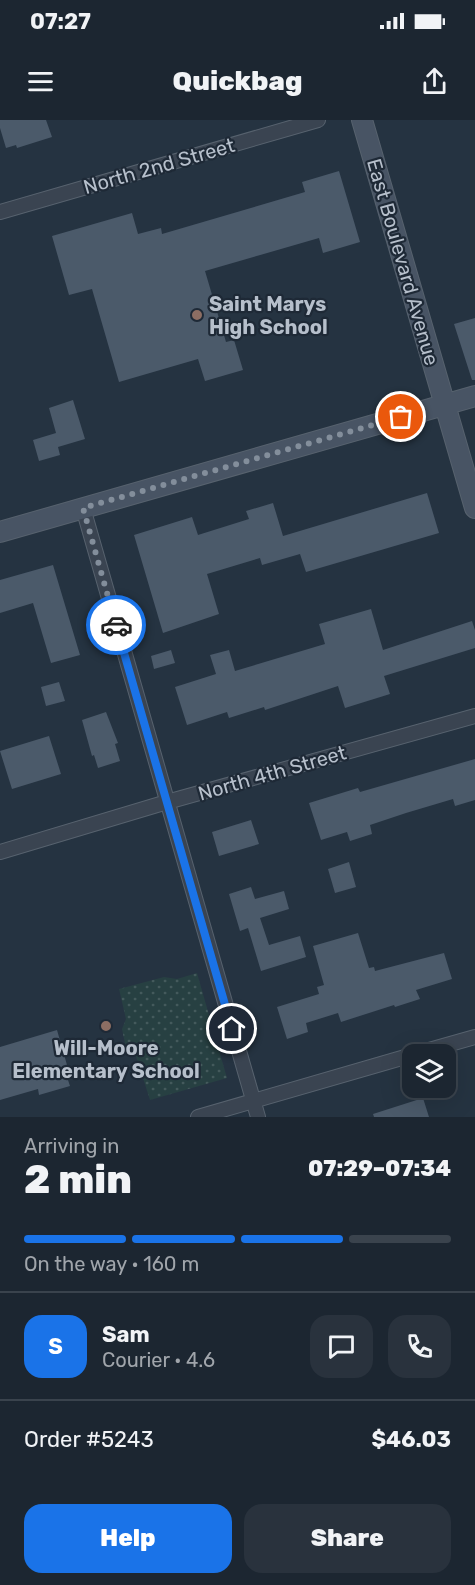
<!DOCTYPE html>
<meta charset="utf-8">
<style>
:root{--surface:#1c2631;--page:#29323d;--text:#f1f3f6;--muted:#a0a5ab;--line:#3a434d;--accent:#1a73e8}
body{margin:0;font-family:Rubik,sans-serif;background:var(--page);color:var(--text);height:100vh;display:flex;flex-direction:column;font-size:22px;white-space:nowrap}
*{box-sizing:border-box;margin:0}
p{font-size:20px;color:var(--muted)}
.icon{flex:none;width:33px;height:33px;fill:none;stroke:currentColor;stroke-width:2;stroke-linecap:round;stroke-linejoin:round}
.map{position:relative;height:997px;overflow:hidden}
.panel{display:flex;flex-direction:column;background:var(--surface);flex:1}
.panel>*{flex:none}
.fabs{position:absolute;left:402px;top:924px;display:grid;gap:12px}
.fabs a{display:grid;place-items:center;width:54px;height:54px;border-radius:12px;background:var(--surface);box-shadow:0 6px 24px #0002,0 0 0 2px var(--line);font-size:30px}
.pin{position:absolute;display:grid;place-items:center;width:51px;height:51px;color:#fff;margin:-26px;border:3px solid #fff;border-radius:50%;box-shadow:0 2px 6px #0007}
.courier{position:absolute;display:grid;place-items:center;width:60px;height:60px;margin:-30px;border:4px solid #1a73e8;border-radius:50%;background:#fff;color:#222;box-shadow:0 2px 8px #0007}
.summary em{font-style:normal;font-weight:800}
.summary div{display:flex;flex-direction:column-reverse}
.summary{display:flex;align-items:center;justify-content:space-between;height:102px;padding:0 24px}
h1{font-size:39px;font-weight:800;line-height:45px}
.bar{display:grid;grid-template-columns:repeat(4,1fr);gap:9px 6px;align-content:center;height:72px;padding:0 24px}
.bar i{height:8px;border-radius:4px;background:var(--line)}
.bar .on{background:var(--accent)}
.bar p{grid-column:span 4}
.line{display:flex;align-items:center;gap:15px;padding:0 24px;border-top:2px solid var(--line)}
.line div{flex:1}
.round{display:grid;place-items:center;flex:none;width:63px;height:63px;border-radius:18px;background:var(--page)}
.primary-button{display:flex;gap:12px;margin-top:auto;padding:12px 24px}
.primary-button a{flex:1;height:69px;border-radius:18px;background:var(--accent);color:#fff;font-size:24px;font-weight:800;line-height:69px;text-align:center}
.primary-button a+a{background:var(--page);color:var(--text)}
.status{display:flex;justify-content:space-between;align-items:center;height:42px;padding:0 30px;background:var(--surface);direction:ltr}
.status svg{height:16px;fill:currentColor}
header{display:flex;justify-content:space-between;align-items:center;height:78px;padding:0 24px;background:var(--surface);font-size:27px;font-weight:800}
.map>svg:first-child{display:block}
.park{fill:url(#park-dots)}
.building{fill:#4b5a6a}
.lines{fill:none;stroke-linecap:round;stroke-linejoin:round}
.street-casing{stroke:#57626e;stroke-width:16}
.secondary-casing{stroke:#57626e;stroke-width:22}
.street{stroke:#3a4451;stroke-width:14}
.secondary{stroke:#485464;stroke-width:20}
.done{stroke:#838e9b;stroke-width:6;stroke-dasharray:0 10.8}
.route{stroke:#1a73e8;stroke-width:8}
.education-dot{fill:#8d6e63;stroke:#1e2936;stroke-width:2}
.labels{text-anchor:middle;stroke-width:4.5;stroke-linejoin:round;paint-order:stroke}
.street-label{font-size:20px;fill:#b6bfcb;stroke:#1e2936}
.poi-label{font-size:20px;font-weight:bold;fill:#b6bfcb;stroke:#1e2936;text-anchor:start}
</style>
<div class="status"><b>07:27</b><svg viewBox="0 0 49 12"><path d="M0 12V9h3v3zM5 12V6h3v6zM10 12V3h3v9zM15 12V0h3v12zM26 1h20v11H26zM47 4h2v5h-2z"/></svg></div>
<header><svg class="icon" aria-label="menu" viewBox="0 0 24 24"><path d="M4 6h16M4 12h16M4 18h16"/></svg>Quickbag<svg class="icon" aria-label="share" viewBox="0 0 24 24"><path d="M12 15V3M7 8l5-5 5 5M5 13v7h14v-7"/></svg></header>
<div class="map">
<svg width="475" height="997" viewBox="0 0 475 997">
<defs>
<pattern id="park-dots" width="8" height="8" patternUnits="userSpaceOnUse" patternTransform="scale(1.5)"><rect width="8" height="8" fill="#274042"/><path d="M2 2h.1M6 6h.1" fill="none" stroke="#445a5c" stroke-width="1.8" stroke-linecap="round"/></pattern>
</defs>
<rect width="100%" height="100%" fill="#253341"/>
<!-- park -->
<path class="park" d="M 197,853 L 227,958 L 150,980 L 135,933 L 126,928 L 122,909 L 126,899 L 119,869 L 164,857 L 177,859 Z"/>
<!-- building -->
<path class="building" d="M 0,0 L 46,0 L 52,17 L 17,28 L 16,25 L 6,28 L 0,8 Z
M 339,51 L 360,122 L 323,133 L 319,118 L 205,151 L 226,222 L 234,220 L 243,250 L 205,261 L 198,239 L 119,262 L 92,169 L 69,175 L 52,116 L 132,93 L 138,114 L 161,108 L 162,114 L 305,72 L 302,62 Z
M 475,198 L 475,260 L 472,260 L 454,204 Z
M 73,280 L 85,319 L 58,327 L 60,335 L 39,341 L 33,320 L 56,313 L 49,288 Z
M 427,373 L 439,413 L 306,452 L 300,434 L 262,445 L 260,438 L 207,454 L 219,494 L 163,513 L 134,415 L 192,397 L 198,415 L 249,399 L 246,391 L 273,383 L 283,416 Z
M 53,445 L 80,535 L 51,543 L 33,483 L 0,493 L 0,460 Z
M 371,489 L 383,530 L 472,501 L 475,510 L 475,528 L 384,556 L 390,574 L 345,588 L 338,566 L 265,590 L 264,587 L 229,598 L 227,592 L 187,605 L 175,567 L 216,554 L 210,535 L 229,530 L 235,551 L 325,524 L 319,504 Z
M 171,530 L 175,543 L 154,549 L 151,536 Z
M 59,562 L 65,581 L 46,586 L 41,567 Z
M 106,592 L 118,623 L 115,624 L 120,641 L 98,648 L 94,635 L 92,636 L 82,600 Z
M 49,616 L 61,654 L 12,669 L 0,631 Z
M 475,639 L 475,680 L 455,686 L 453,679 L 406,693 L 370,705 L 372,714 L 350,721 L 347,712 L 321,720 L 309,683 L 358,668 L 360,672 Z
M 251,700 L 259,724 L 219,736 L 212,712 Z
M 349,742 L 356,767 L 335,773 L 328,749 Z
M 251,767 L 255,779 L 284,771 L 289,789 L 260,798 L 269,825 L 300,816 L 306,837 L 261,851 L 248,808 L 240,811 L 229,774 Z
M 358,813 L 369,848 L 374,847 L 375,851 L 444,833 L 452,859 L 416,870 L 420,879 L 395,887 L 394,885 L 341,902 L 338,893 L 306,903 L 308,912 L 287,919 L 277,887 L 319,874 L 317,867 L 324,865 L 313,826 Z
M 57,910 L 71,959 L 68,960 L 70,966 L 39,975 L 38,969 L 0,980 L 0,927 Z
M 423,978 L 429,997 L 374,997 L 373,994 Z"/>
<g class="lines">
<!-- street casing -->
<g class="street-casing">
<path id="street" d="M 0,92 L 318,0
M 83,388 L 258,997
M 0,732 L 167,682 L 475,596
M 415,934 L 475,917
M 198,997 L 412,935"/>
</g>
<!-- secondary casing -->
<g class="secondary-casing">
<path id="secondary" d="M 362,0 L 475,388
M 0,412 L 475,276"/>
</g>
<!-- street -->
<use href="#street" class="street"/>
<!-- secondary -->
<use href="#secondary" class="secondary"/>
</g>
<g class="lines">
<!-- done -->
<path class="done" d="M 116,505 L 83,388 L 401,297"/>
<!-- route -->
<path class="route" d="M 116,505 L 232,909"/>
</g>
<!-- markers -->
<g class="education-dot">
<circle cx="197" cy="195" r="6"/>
<circle cx="106" cy="906" r="6"/>
</g>
<g class="labels">
<!-- street labels -->
<g class="street-label">
<text transform="translate(159 46) rotate(-16)" y="7">North 2nd Street</text>
<text transform="translate(403 142) rotate(74)" y="7">East Boulevard Avenue</text>
<text transform="translate(272 653) rotate(-16)" y="7">North 4th Street</text>
</g>
<!-- poi labels -->
<g class="poi-label">
<text x="209" y="191">Saint Marys<tspan x="209" dy="23">High School</tspan></text>
<text x="106" y="935" text-anchor="middle">Will-Moore<tspan x="106" dy="23">Elementary School</tspan></text>
</g>
</g>
</svg>
<div class="fabs">
<a><svg class="icon" aria-label="layers" viewBox="0 0 24 24"><path d="M12 4l9 5-9 5-9-5zM3 14l9 5 9-5"/></svg></a>
</div>
<div class="pin" style="left:401px;top:297px;background:#ea580c"><svg class="icon" aria-label="bag" viewBox="0 0 24 24"><path d="M5 8h14l-1 12H6zM9 8a3 3 0 0 1 6 0"/></svg></div>
<div class="pin" style="left:232px;top:909px;background:#1f2937"><svg class="icon" aria-label="home" viewBox="0 0 24 24"><path d="M3 11l9-7 9 7M6 9v11h12V9"/></svg></div>
<div class="courier" style="left:116px;top:505px"><svg class="icon" aria-label="car" viewBox="0 0 24 24"><path d="M5 17H2v-5l4-1 3-4h7l3 4 3 1v5h-3M9 17h6M6 11h13"/><circle cx="7" cy="17" r="2"/><circle cx="17" cy="17" r="2"/></svg></div>
</div>
<section class="panel">
<div class="summary"><div><h1>2 min</h1><p>Arriving in</p></div><em>07:29–07:34</em></div>
<div class="bar"><i class="on"></i><i class="on"></i><i class="on"></i><i></i><p>On the way · 160 m</p></div>
<div class="line" style="height:108px"><b class="round" style="background:var(--accent);color:#fff">S</b><div><b>Sam</b><p>Courier · 4.6</p></div><a class="round"><svg class="icon" aria-label="chat" viewBox="0 0 24 24"><path d="M4 5h16v11H9l-5 4z"/></svg></a><a class="round"><svg class="icon" aria-label="phone" viewBox="0 0 24 24"><path d="M5 4h4l2 5-3 2q2 4 5 5l2-3 5 2v4C11 20 4 13 5 4z"/></svg></a></div>
<div class="line" style="height:78px"><div>Order #5243</div><b>$46.03</b></div>
<div class="primary-button"><a>Help</a><a>Share</a></div>
</section>
